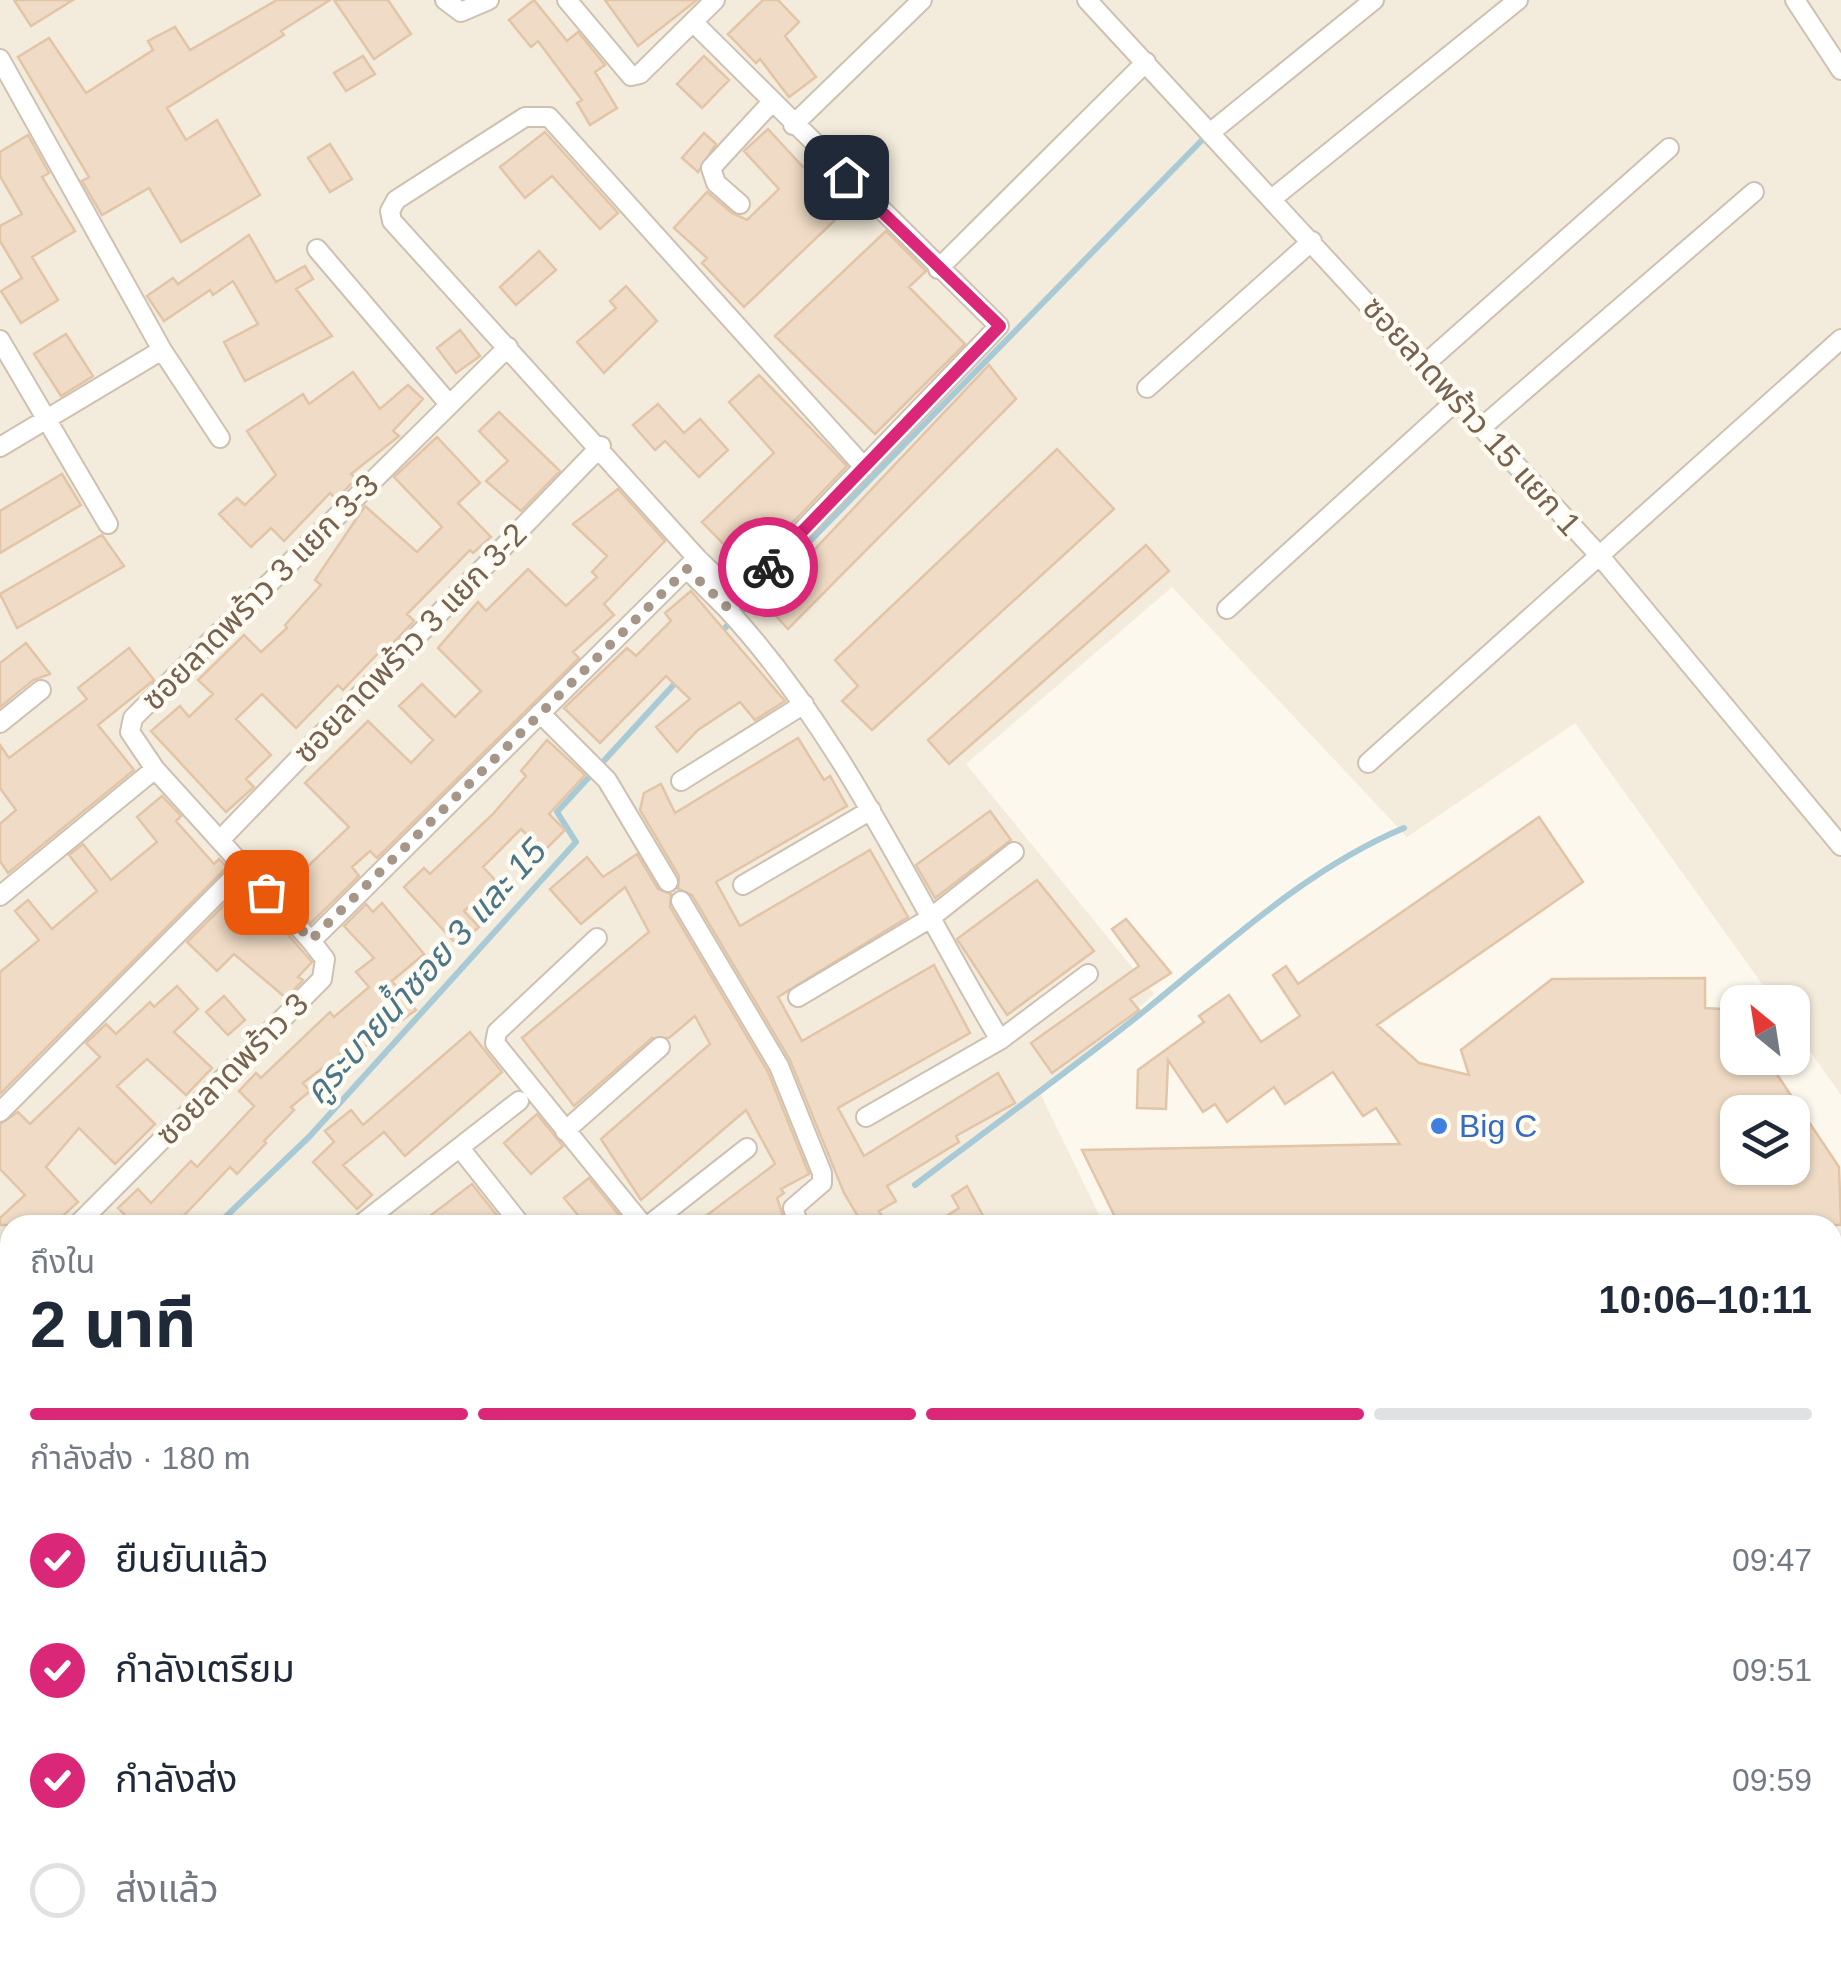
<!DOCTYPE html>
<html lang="th">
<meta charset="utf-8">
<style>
:root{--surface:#fff;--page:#f6f6f7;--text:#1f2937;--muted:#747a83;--line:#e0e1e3;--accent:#db2777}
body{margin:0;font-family:Arial,"Noto Sans Thai",sans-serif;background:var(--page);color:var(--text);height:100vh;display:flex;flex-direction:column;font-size:38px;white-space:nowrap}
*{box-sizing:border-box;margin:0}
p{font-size:32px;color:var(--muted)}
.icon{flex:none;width:55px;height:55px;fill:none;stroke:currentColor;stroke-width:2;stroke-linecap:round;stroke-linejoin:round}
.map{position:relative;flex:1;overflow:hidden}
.details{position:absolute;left:0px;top:1215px;width:1842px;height:750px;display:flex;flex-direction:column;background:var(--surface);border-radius:30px 30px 0 0;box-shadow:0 2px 8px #0004}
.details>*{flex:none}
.needle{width:65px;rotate:330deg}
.controls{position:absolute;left:1720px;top:985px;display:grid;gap:20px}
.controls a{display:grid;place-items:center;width:90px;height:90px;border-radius:20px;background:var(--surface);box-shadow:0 2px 8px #0004;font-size:50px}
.pin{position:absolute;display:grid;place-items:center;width:85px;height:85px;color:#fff;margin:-42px;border-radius:20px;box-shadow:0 5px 15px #0006}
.courier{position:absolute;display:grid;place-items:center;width:100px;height:100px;margin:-50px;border:8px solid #db2777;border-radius:50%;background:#fff;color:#222;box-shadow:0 2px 12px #0007}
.overview em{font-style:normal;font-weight:700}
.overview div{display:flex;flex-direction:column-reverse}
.overview{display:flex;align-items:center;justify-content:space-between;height:170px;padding:0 30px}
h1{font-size:65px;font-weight:700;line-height:75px}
.bar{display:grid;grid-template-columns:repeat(4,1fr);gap:15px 10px;align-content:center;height:120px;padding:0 30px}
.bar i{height:12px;border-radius:8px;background:var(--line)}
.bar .on{background:var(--accent)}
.bar p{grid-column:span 4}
ol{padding:0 30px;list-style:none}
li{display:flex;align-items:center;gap:30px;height:110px}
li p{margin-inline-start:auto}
li .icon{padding:10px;border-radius:50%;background:var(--accent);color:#fff;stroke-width:4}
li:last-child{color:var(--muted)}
li i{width:55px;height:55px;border:5px solid var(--line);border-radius:50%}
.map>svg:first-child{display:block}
.residential{fill:#f3ebdb}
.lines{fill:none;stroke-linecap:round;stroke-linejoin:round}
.stream{stroke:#a8cad6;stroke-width:6}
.canal{stroke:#c1dce5;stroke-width:22}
.building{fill:#f0dcc6;stroke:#e2c4a7;stroke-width:2.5;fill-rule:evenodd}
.street-casing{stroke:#cec1b2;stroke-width:22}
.primary-casing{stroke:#dcd6d2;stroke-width:32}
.street{stroke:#fff;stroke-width:18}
.primary{stroke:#f5e3aa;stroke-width:28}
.done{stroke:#a69687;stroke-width:10;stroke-dasharray:0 18}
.route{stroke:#db2777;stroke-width:12}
.shop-dot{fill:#3f7fe0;stroke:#fefbf3;stroke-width:4}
.labels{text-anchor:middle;stroke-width:9;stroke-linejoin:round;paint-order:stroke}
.street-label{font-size:32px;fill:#776250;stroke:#fefbf3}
.shop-label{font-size:32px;fill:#366cbe;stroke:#fefbf3;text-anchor:start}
.water-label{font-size:35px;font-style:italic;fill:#4a7688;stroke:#fefbf3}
</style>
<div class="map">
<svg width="1841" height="1965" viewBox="0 0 1841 1965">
<rect width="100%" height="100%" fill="#fcf8ed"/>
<!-- residential -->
<path class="residential" d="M 0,0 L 1841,0 L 1841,1095 L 1793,1027 L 1792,1002 L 1775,1002 L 1575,723 L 1407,837 L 1172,587 L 966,764 L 1154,994 L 1041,1095 L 1104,1225 L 10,1225 L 10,1635 L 0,1635 Z
M 1841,1299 L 1841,1542 L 1833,1549 L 1832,1306 Z
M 1832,1708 L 1841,1708 L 1841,1965 L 782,1965 L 770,1955 L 1832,1955 Z
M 0,1716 L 10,1716 L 10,1955 L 756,1955 L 767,1965 L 0,1965 Z"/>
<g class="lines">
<!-- stream -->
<path class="stream" d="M 720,633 L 1205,137
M 915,1185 C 992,1126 1072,1069 1148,1008 C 1228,943 1308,868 1404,828
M 217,1225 L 309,1137 L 576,842 L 557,812 L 678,680
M 0,1427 L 10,1418"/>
<!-- canal -->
<path class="canal" d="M 756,1955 L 765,1965"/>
</g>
<!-- building -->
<path class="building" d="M 14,0 L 73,0 L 31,26 Z
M 277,0 L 330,0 L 281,31 L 284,35 L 167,108 L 186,140 L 217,120 L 260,195 L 181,242 L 149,188 L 102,215 L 82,181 L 89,177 L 18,57 L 49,38 L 86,93 L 153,50 L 148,41 L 175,27 L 190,50 Z
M 334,0 L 388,0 L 411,34 L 374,59 Z
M 534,0 L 567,41 L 578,32 L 605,65 L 595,72 L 617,108 L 590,125 L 577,103 L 582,100 L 538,41 L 531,47 L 509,20 Z
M 605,0 L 697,0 L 638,46 Z
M 763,0 L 778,0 L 799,22 L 785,36 L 816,77 L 789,97 L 760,59 L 756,63 L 728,34 Z
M 363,56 L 375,74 L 346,91 L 334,73 Z
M 704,56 L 729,80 L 702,108 L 677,84 Z
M 768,129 L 803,167 L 812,158 L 855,201 L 744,307 L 702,263 L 707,258 L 674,228 L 707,192 L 732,213 L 747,220 L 779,189 L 744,151 Z
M 545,132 L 618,213 L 600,229 L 552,176 L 525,198 L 500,167 Z
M 704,133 L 716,144 L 698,172 L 682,158 Z
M 28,135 L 49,173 L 42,177 L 75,231 L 32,257 L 58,300 L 21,323 L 1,291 L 22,278 L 0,241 L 0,226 L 22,214 L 0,176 L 0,152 Z
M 330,144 L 352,179 L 330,192 L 308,158 Z
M 886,231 L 926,271 L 909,287 L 965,344 L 875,434 L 775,336 Z
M 249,235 L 276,282 L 305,266 L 313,279 L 296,289 L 332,336 L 245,381 L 224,342 L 258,324 L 233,281 L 213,295 L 210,290 L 164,321 L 147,296 L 173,278 L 178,284 Z
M 539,251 L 556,270 L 516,305 L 500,287 Z
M 626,286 L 657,321 L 604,373 L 577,342 L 616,308 L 610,301 Z
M 460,330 L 480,356 L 456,373 L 437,348 Z
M 66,334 L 93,376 L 61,396 L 34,354 Z
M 989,365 L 1016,399 L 788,629 L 764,603 Z
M 353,372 L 380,409 L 408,385 L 423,399 L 393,431 L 399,436 L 351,474 L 356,479 L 336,499 L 330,493 L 284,541 L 271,528 L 251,547 L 219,514 L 237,498 L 245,505 L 276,475 L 247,431 L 303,394 L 309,404 Z
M 759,375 L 847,466 L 748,569 L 702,522 L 774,453 L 729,402 Z
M 658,404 L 684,433 L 700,419 L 728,450 L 699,477 L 665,441 L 655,450 L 633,425 Z
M 499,412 L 560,471 L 521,511 L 486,481 L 508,461 L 479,431 Z
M 437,437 L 480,483 L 458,503 L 491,537 L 473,553 L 470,550 L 407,614 L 414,621 L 390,646 L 388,643 L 343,690 L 338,685 L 296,728 L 262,694 L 236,719 L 271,755 L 246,779 L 254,787 L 226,812 L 151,731 L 180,706 L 189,717 L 213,694 L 198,680 L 244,635 L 261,652 L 287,628 L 285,625 L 321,585 L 315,580 L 365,506 L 417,552 L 442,527 L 394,477 Z
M 1057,449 L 1114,509 L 872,730 L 842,701 L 858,686 L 835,660 Z
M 62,474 L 81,505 L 0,553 L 0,511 Z
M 618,489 L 665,541 L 604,604 L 614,615 L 573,652 L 579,658 L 389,846 L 377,858 L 370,851 L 352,867 L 359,876 L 311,923 L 282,891 L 349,827 L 305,783 L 368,721 L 411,763 L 433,740 L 399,706 L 422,684 L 455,717 L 481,691 L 438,648 L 478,602 L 486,611 L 528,569 L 566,606 L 597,577 L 592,572 L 607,556 L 573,524 Z
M 102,535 L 124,566 L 17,628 L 0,594 Z
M 1146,545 L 1169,571 L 949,764 L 928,740 Z
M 691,591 L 785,701 L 755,720 L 740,702 L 698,730 L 677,752 L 656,727 L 690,699 L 666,676 L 600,743 L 564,708 L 627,648 L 636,656 L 671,621 L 665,613 Z
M 26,643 L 50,674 L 33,680 L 0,707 L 0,663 Z
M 129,648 L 154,680 L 98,725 L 134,770 L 8,873 L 0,861 L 0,824 L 16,810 L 0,788 L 0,745 L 9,758 L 87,699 L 78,688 Z
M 798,738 L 824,780 L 830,776 L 847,806 L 716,882 L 740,926 L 870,850 L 908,917 L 778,997 L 802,1041 L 934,965 L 970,1033 L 838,1108 L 864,1156 L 998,1073 L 1015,1103 L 956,1136 L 959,1142 L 887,1186 L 896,1201 L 879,1211 L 887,1225 L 863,1225 L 844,1193 L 790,1060 L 692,895 L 678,889 L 679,876 L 640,810 L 644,793 L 661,784 L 675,813 Z
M 547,740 L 585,775 L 549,814 L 565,830 L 544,851 L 521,829 L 483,867 L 496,881 L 464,911 L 479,927 L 458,946 L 404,887 L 424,868 L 430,874 L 492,815 L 526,776 L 521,771 Z
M 162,796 L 181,816 L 176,821 L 214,864 L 219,859 L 227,867 L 0,1094 L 0,972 L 39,940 L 15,911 L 28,900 L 52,929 L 97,891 L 69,855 L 83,844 L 111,880 L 157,842 L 137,817 Z
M 990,811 L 1011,840 L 935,898 L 916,865 Z
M 1539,817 L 1583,882 L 1377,1025 L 1419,1063 L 1469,1075 L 1461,1050 L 1552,979 L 1705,978 L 1705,1008 L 1738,1010 L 1738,1058 L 1766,1058 L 1839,1167 L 1841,1225 L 1119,1225 L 1082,1150 L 1400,1144 L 1376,1108 L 1363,1116 L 1333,1072 L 1285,1104 L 1274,1087 L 1227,1122 L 1215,1104 L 1203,1112 L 1168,1060 L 1166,1109 L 1137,1108 L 1138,1070 L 1204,1022 L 1199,1016 L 1229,995 L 1261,1042 L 1300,1016 L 1273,975 L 1286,966 L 1298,984 ZM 1738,1112 L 1792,1112 L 1792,1168 L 1738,1168 Z
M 637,854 L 658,889 L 671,894 L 670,907 L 768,1072 L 809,1174 L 781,1189 L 784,1193 L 777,1198 L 786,1225 L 694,1225 L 775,1164 L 746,1110 L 641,1200 L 601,1139 L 710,1044 L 695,1016 L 669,1038 L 652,1038 L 574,1106 L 522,1038 L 649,932 L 625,887 L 581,924 L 550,889 L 587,857 L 603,877 Z
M 1037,880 L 1094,951 L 1007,1015 L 957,939 Z
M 244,885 L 312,962 L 298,977 L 303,980 L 286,998 L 234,954 L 217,971 L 187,942 Z
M 382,903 L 424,954 L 392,981 L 416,1010 L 364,1047 L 359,1040 L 303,1083 L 310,1091 L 291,1107 L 294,1110 L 264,1141 L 266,1143 L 237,1174 L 230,1167 L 175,1225 L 114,1225 L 124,1214 L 118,1208 L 138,1189 L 151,1203 L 191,1161 L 197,1167 L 254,1106 L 239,1091 L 256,1073 L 261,1078 L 330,1012 L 334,1017 L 369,987 L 356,972 L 374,958 L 344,926 L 366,904 L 373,912 Z
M 1126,919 L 1171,973 L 1130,999 L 1139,1010 L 1052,1073 L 1031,1043 L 1139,966 L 1112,929 Z
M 177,986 L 198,1009 L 174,1032 L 212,1068 L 186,1095 L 147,1059 L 117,1086 L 155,1124 L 115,1164 L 79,1128 L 46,1167 L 78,1202 L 53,1225 L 0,1225 L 0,1218 L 25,1195 L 0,1169 L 0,1124 L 18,1112 L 30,1124 L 100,1057 L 86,1043 L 106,1024 L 116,1034 L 150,1002 L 154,1007 Z
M 224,996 L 245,1020 L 228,1035 L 206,1012 Z
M 470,1032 L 502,1072 L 405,1156 L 384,1132 L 343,1165 L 372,1195 L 357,1209 L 313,1162 L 334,1142 L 325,1131 L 351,1110 L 363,1125 Z
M 537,1114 L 563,1146 L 531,1174 L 504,1143 Z
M 589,1178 L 627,1225 L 586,1225 L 564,1198 Z
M 472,1184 L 499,1218 L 489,1225 L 418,1225 Z
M 967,1186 L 988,1225 L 932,1225 L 959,1208 L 952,1196 Z"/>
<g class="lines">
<!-- street casing -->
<g class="street-casing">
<path id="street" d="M 445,0 L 461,12 L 489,0
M 567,0 L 631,76 L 640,74 L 715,0
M 1087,0 L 1599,555 L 1841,846
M 1795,0 L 1841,70
M 0,59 L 162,350 L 220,438
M 793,125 L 922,0
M 1211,132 L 1374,0
M 1273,198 L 1518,0
M 740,204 L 716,183 L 711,168 L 771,103
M 317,249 L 449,404
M 938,269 L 1146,62
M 0,340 L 108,524
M 1425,364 L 1669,148
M 1147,388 L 1312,241
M 1482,427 L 1754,192
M 0,447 L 162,350
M 697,558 L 738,598
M 687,569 L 727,609 L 999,326 L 693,22
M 727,609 C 843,735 913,894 1000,1040
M 1227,609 L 1457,400
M 540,713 L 607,780 L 668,882
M 0,723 L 41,690
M 1368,763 L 1841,339
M 681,781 L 804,704
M 220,840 L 601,446
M 743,885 L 871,810
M 0,896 L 155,769
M 681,901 L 779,1066 L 822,1173 L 822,1183 L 793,1208 L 799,1225
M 597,938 L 497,1032 L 495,1043 L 643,1225
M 311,941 L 155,769 L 130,732 L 133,718 L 508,347
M 798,997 L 929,919 L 1014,852
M 0,1112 L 244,867
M 866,1117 L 1000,1040 L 1088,974
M 565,1131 L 660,1047
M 460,1148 L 521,1225
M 77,1225 L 322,979 L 325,959 L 311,941 L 697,558 L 392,221 L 390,211 L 396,200 L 525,117 L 549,117 L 864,467
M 360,1225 L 519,1101
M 649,1225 L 747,1148
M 0,1302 L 10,1292
M 1832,1372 L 1841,1365
M 1832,1481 L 1841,1475
M 1832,1789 L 1841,1781
M 1832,1810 L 1841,1820
M 71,1955 L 81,1965
M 1173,1955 L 1182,1965
M 0,1961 L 10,1953
M 360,1965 L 369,1955
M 621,1965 L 632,1955
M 825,1965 L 836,1955
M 1062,1965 L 1073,1955
M 1636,1965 L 1647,1955"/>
</g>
<!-- primary casing -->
<g class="primary-casing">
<path id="primary" d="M 1832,1647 L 1841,1647
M 0,1660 L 10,1660
M 1832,1686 L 1841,1686
M 0,1699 L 10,1699"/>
</g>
<!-- street -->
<use href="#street" class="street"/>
<!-- primary -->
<use href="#primary" class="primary"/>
</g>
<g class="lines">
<!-- done -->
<path class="done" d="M 266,892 L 311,940 L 687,569 L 728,608 L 768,567"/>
<!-- route -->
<path class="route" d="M 768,567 L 1000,326 L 846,177"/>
</g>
<!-- markers -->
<circle class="shop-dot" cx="1439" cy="1126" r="10"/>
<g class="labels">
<!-- street labels -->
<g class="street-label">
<text transform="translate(1472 416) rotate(48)" y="11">ซอยลาดพร้าว 15 แยก 1</text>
<text transform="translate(260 592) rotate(-45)" y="11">ซอยลาดพร้าว 3 แยก 3-3</text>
<text transform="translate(410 643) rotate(-46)" y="11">ซอยลาดพร้าว 3 แยก 3-2</text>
<text transform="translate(232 1069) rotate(-45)" y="11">ซอยลาดพร้าว 3</text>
</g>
<!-- shop labels -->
<g class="shop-label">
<text x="1459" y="1137">Big C</text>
</g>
<!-- water labels -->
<g class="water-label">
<text transform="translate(425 971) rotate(-48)" y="12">คูระบายน้ำซอย 3 และ 15</text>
</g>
</g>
</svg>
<div class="controls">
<a><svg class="needle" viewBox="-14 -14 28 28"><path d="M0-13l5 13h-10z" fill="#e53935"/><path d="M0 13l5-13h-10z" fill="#747a83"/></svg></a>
<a><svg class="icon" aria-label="layers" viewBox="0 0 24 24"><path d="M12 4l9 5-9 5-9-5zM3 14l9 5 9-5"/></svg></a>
</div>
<div class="pin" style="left:266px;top:892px;background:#ea580c"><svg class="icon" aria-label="bag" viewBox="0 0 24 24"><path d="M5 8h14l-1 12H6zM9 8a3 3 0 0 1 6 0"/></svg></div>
<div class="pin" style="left:846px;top:177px;background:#1f2937"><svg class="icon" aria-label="home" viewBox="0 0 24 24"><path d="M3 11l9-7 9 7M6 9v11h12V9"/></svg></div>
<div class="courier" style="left:768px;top:567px"><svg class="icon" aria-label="bike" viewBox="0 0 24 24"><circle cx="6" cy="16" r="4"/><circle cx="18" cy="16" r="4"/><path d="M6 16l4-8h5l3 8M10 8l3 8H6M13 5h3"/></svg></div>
<section class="details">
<div class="overview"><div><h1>2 นาที</h1><p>ถึงใน</p></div><em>10:06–10:11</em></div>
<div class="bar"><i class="on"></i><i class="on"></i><i class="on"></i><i></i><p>กำลังส่ง · 180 m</p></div>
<ol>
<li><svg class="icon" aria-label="check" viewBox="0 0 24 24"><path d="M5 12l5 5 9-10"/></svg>ยืนยันแล้ว<p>09:47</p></li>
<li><svg class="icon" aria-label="check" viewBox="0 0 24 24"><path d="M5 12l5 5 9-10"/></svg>กำลังเตรียม<p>09:51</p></li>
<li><svg class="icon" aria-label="check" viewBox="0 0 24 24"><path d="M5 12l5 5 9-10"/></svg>กำลังส่ง<p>09:59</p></li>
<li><i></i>ส่งแล้ว</li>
</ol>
</section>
</div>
